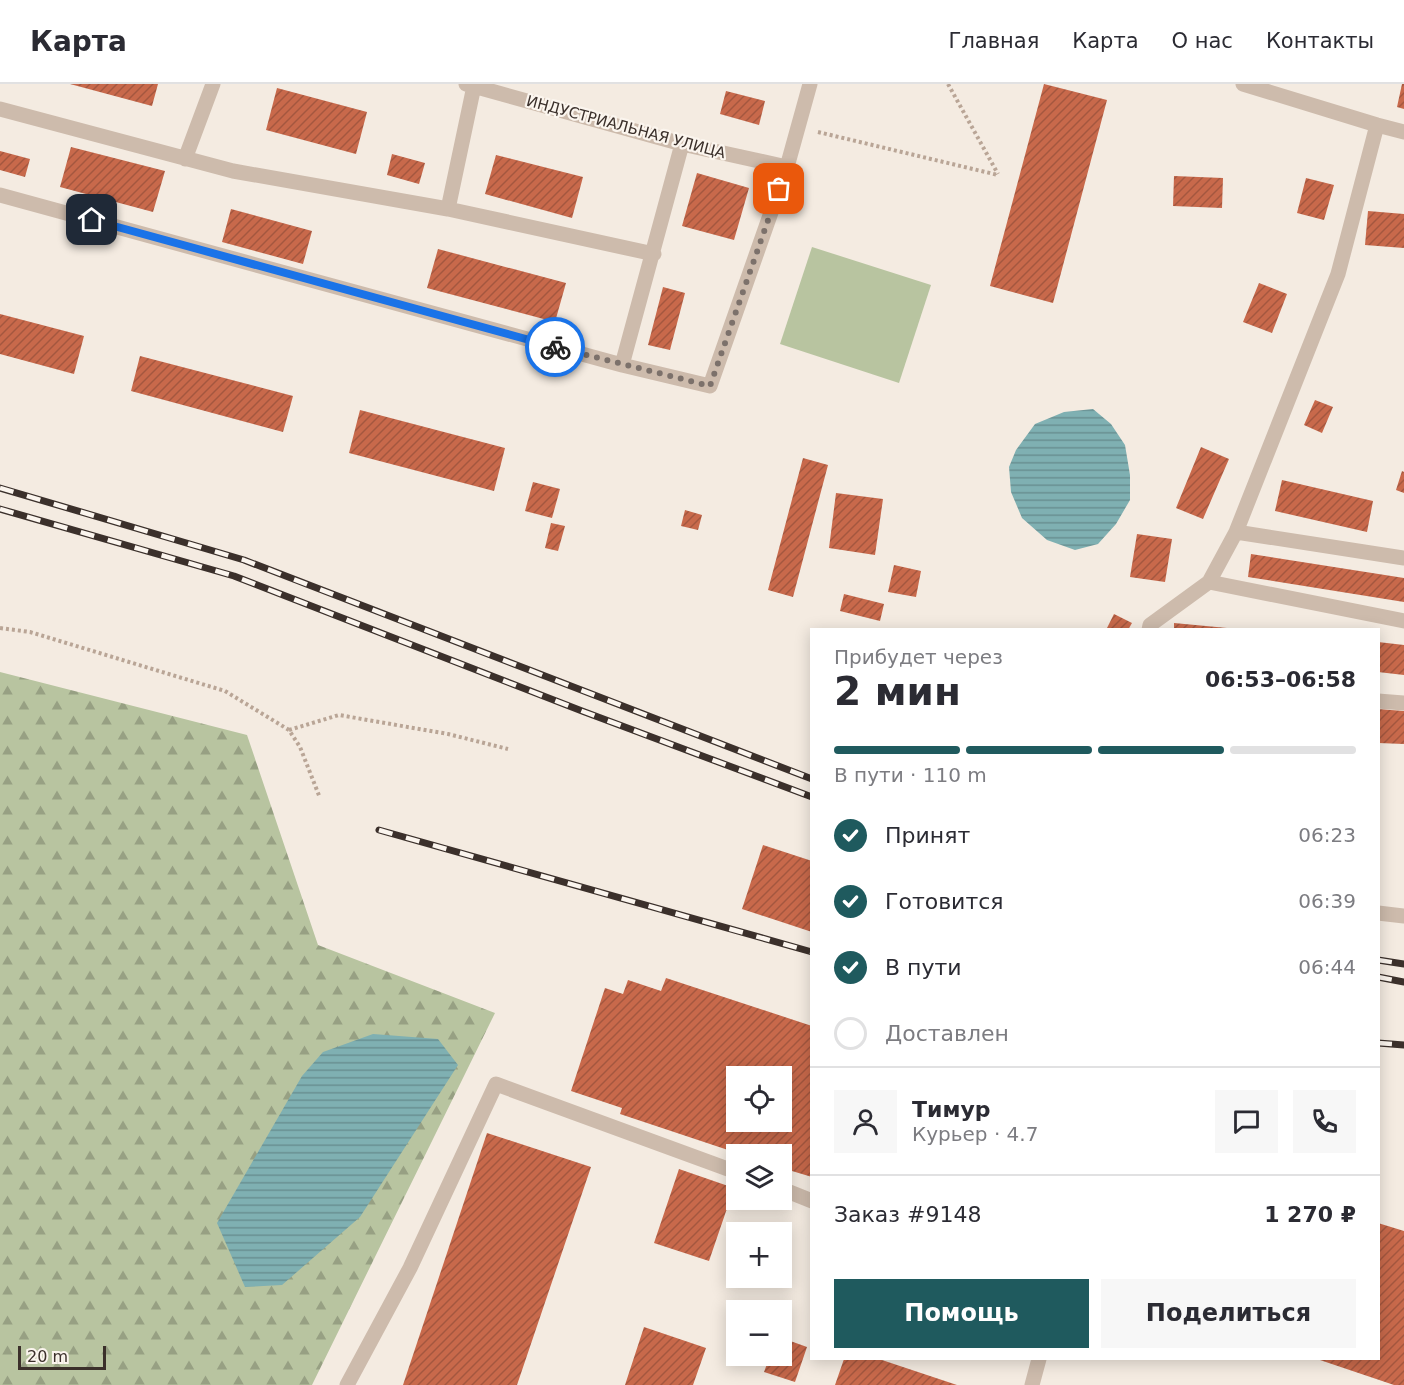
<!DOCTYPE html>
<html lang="ru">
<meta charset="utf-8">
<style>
:root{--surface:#fff;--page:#f7f7f7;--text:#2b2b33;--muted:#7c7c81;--line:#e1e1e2;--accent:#1f5a5e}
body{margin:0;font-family:"DejaVu Sans",sans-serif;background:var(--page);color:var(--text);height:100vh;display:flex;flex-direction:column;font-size:22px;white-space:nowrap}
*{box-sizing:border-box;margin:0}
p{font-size:20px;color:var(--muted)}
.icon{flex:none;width:33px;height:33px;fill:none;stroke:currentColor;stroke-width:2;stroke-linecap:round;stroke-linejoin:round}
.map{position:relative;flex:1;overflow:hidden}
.drawer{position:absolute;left:810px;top:544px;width:570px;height:732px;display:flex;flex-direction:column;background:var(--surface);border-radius:0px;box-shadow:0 3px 15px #0003}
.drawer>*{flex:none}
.buttons{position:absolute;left:726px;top:982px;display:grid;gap:12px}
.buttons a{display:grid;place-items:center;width:66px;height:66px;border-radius:0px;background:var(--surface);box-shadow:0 3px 15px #0003;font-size:30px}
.scale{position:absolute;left:18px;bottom:15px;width:88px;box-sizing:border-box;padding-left:6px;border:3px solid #3b302b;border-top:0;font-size:16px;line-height:21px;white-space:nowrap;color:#3b302b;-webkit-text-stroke:4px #fbf5ee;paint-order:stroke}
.pin{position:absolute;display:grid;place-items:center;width:51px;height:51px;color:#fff;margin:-26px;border-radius:12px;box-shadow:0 3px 9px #0006}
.courier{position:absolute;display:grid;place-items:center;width:60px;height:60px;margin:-30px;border:4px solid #1a73e8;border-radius:50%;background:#fff;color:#222;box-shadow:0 2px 8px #0007}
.overview em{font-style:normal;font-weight:800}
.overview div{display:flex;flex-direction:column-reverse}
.overview{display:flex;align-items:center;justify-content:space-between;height:102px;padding:0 24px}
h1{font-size:39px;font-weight:800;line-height:45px}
.bar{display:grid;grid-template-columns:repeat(4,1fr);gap:9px 6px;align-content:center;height:72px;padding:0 24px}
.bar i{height:8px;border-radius:4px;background:var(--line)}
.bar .on{background:var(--accent)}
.bar p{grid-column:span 4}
.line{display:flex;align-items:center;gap:15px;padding:0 24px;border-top:2px solid var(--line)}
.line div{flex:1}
.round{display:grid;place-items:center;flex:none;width:63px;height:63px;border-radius:0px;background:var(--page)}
ol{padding:0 24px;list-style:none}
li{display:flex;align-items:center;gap:18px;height:66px}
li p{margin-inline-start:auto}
li .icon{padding:6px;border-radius:50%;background:var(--accent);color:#fff;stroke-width:4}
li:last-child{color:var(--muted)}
li i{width:33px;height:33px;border:3px solid var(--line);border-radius:50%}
.cta{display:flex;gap:12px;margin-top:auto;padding:12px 24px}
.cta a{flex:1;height:69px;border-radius:0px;background:var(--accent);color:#fff;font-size:24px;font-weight:800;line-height:69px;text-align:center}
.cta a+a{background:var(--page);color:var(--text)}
header{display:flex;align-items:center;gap:36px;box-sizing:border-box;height:84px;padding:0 30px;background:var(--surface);border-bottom:2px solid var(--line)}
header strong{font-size:28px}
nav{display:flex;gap:33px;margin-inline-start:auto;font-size:21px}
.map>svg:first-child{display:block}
.forest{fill:url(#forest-firs)}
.pitch{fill:#b8c4a0}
.water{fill:url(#water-rules)}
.building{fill:url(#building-hatch);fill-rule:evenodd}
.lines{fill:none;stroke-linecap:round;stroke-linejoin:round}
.path{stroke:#b9a596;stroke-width:4;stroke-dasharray:3 3;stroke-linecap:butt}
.minor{stroke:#cdbbac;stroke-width:15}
.rail-casing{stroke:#3b302b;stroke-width:7}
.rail{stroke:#fbf5ee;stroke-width:4.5;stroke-dasharray:14;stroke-linecap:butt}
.done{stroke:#7c716b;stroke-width:6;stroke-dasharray:0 10.8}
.route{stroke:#1a73e8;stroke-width:8}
.labels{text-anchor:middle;stroke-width:4.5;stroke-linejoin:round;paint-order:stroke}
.street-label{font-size:15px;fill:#3b302b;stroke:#fbf5ee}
</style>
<header>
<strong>Карта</strong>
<nav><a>Главная</a><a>Карта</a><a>О нас</a><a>Контакты</a></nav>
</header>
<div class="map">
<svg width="1404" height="1301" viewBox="0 0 1404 1301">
<defs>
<pattern id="forest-firs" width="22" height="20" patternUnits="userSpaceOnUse" patternTransform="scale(1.5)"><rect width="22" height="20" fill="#b8c4a0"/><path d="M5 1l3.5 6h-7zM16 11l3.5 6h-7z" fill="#97a083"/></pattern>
<pattern id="water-rules" width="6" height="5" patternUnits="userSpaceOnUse" patternTransform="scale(1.5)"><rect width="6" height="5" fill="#7fb0b2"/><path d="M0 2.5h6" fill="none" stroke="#699091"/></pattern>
<pattern id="building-hatch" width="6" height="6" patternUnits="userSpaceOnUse" patternTransform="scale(1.5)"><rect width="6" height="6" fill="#c8694b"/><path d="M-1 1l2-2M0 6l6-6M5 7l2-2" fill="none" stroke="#a4573f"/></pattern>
</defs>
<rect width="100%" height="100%" fill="#f4ebe1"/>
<!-- forest -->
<path class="forest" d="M 0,588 L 247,651 L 318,861 L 495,929 L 312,1301 L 0,1301 Z"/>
<!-- pitch -->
<path class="pitch" d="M 812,163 L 931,201 L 899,299 L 780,260 Z"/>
<!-- water -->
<path class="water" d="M 1093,325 L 1111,340 L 1125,361 L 1130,391 L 1130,416 L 1116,440 L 1098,460 L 1075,466 L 1047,456 L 1022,434 L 1011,408 L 1009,383 L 1016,366 L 1035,340 L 1064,328 Z
M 373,950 L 438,955 L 458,981 L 360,1133 L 282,1201 L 245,1203 L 217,1139 L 302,992 L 323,968 Z"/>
<!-- building -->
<path class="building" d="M 70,0 L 158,0 L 152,22 Z
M 1044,0 L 1107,16 L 1053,219 L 990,202 Z
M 1402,0 L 1404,0 L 1404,25 L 1397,23 Z
M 277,4 L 367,28 L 356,70 L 266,46 Z
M 726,7 L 765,17 L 759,41 L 720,30 Z
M 71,63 L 165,87 L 153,128 L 60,103 Z
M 0,67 L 30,75 L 25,93 L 0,86 Z
M 392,70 L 425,79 L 419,100 L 387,91 Z
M 496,71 L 583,93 L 572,134 L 485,110 Z
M 697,89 L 749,104 L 734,156 L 682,142 Z
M 1174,92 L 1223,94 L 1222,124 L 1173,122 Z
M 1306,94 L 1334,101 L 1324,136 L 1297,129 Z
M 231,125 L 312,147 L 303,180 L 222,158 Z
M 1368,127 L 1404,130 L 1404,164 L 1365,161 Z
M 438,165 L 566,199 L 555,238 L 427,204 Z
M 1259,199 L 1287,210 L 1272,249 L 1243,238 Z
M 663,203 L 685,209 L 670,266 L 648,261 Z
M 0,230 L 84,252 L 74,290 L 0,270 Z
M 140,272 L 293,312 L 283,348 L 131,307 Z
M 1315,316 L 1333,323 L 1322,349 L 1304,341 Z
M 360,326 L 505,364 L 494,407 L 349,369 Z
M 1201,363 L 1229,375 L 1203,435 L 1176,424 Z
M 803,374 L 828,381 L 793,513 L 768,506 Z
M 1402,387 L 1404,388 L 1404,409 L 1396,406 Z
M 1282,396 L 1373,417 L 1367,448 L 1275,427 Z
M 533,398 L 560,405 L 552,434 L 525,427 Z
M 836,409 L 883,415 L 875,471 L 829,464 Z
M 685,426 L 702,431 L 698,446 L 681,442 Z
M 551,439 L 565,442 L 558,467 L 545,464 Z
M 1137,450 L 1172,455 L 1165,498 L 1130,493 Z
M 1251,470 L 1404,494 L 1404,518 L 1248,493 Z
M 894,481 L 921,487 L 916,513 L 888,508 Z
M 844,510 L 884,520 L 880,537 L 840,527 Z
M 1114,530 L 1132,539 L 1128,546 L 1106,546 Z
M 1174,539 L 1227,544 L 1227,546 L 1174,546 Z
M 1378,558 L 1404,561 L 1404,591 L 1378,588 Z
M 1378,625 L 1404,627 L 1404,660 L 1378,659 Z
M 763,761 L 812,777 L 812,848 L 742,825 Z
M 666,894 L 812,942 L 812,1093 L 782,1084 L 782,1071 L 743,1071 L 620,1030 L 622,1024 L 571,1007 L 605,904 L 623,910 L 628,896 L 661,907 ZM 736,993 L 782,993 L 782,1038 L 736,1038 Z
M 487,1049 L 591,1083 L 517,1301 L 403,1301 Z
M 679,1085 L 734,1104 L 709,1177 L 654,1159 Z
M 1378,1139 L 1404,1147 L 1404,1301 L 1394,1301 L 1317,1275 L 1378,1275 Z
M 644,1243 L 706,1264 L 693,1301 L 625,1301 Z
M 782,1254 L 807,1263 L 795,1298 L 764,1288 L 770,1272 L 782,1272 Z
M 844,1275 L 879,1275 L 957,1301 L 835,1301 Z"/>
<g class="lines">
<!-- path -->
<path class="path" d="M 948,0 L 998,90
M 818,48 L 998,91
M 0,544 L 30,548 L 225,607 L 289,646 L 300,663 L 320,714
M 289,646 L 339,631 L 448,650 L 508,665"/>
<!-- minor -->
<path class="minor" d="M 466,0 L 682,60 L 787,83
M 1243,0 L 1377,41 L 1404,48
M 0,25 L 233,87 L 448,125 L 654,170
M 185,75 L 213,0
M 0,111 L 622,281 L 710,302 L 787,83 L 810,0
M 448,125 L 474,2
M 622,281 L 682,60
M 1236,448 L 1404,474
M 1209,498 L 1404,537
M 1149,546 L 1150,541 L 1209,498 L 1236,448 L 1338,190 L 1377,41
M 1378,617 L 1404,619
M 1378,829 L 1404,832
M 782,1105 L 812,1117
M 347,1301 L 410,1184 L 496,1000 L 736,1088
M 1032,1301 L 1039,1275"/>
<!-- rail casing -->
<g class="rail-casing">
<path id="rail" d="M 0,404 L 244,476 L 812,695
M 0,425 L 234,492 L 582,627 L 812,713
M 379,746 L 812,868
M 1378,876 L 1404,880
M 1378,893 L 1404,898
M 1378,959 L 1404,961"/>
</g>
<!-- rail -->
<use href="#rail" class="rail"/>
</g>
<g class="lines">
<!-- done -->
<path class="done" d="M 555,263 L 710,302 L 779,105"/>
<!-- route -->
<path class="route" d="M 92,136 L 555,263"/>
</g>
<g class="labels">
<!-- street labels -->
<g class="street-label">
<text transform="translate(626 43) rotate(15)" y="5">ИНДУСТРИАЛЬНАЯ УЛИЦА</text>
</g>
</g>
</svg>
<div class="buttons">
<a><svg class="icon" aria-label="locate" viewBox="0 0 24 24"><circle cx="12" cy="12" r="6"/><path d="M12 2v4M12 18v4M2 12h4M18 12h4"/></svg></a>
<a><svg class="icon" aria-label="layers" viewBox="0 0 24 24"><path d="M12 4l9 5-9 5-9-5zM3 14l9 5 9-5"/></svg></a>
<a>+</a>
<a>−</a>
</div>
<div class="scale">20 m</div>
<div class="pin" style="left:779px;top:105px;background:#ea580c"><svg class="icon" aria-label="bag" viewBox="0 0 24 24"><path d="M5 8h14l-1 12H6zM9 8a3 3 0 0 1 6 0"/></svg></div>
<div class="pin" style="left:92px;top:136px;background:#1f2937"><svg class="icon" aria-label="home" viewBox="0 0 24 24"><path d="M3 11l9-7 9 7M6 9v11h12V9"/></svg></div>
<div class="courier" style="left:555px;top:263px"><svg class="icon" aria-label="bike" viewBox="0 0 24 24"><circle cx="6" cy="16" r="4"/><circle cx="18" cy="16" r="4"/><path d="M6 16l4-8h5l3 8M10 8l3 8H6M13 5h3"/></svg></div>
<section class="drawer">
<div class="overview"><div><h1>2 мин</h1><p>Прибудет через</p></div><em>06:53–06:58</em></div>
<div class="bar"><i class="on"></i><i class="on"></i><i class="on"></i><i></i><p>В пути · 110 m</p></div>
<ol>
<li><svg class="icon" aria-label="check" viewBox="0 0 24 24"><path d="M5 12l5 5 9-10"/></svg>Принят<p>06:23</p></li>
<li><svg class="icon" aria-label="check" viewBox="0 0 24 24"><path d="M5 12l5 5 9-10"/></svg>Готовится<p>06:39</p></li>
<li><svg class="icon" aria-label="check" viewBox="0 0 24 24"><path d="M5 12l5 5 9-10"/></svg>В пути<p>06:44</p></li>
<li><i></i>Доставлен</li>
</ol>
<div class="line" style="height:108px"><a class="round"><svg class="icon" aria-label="person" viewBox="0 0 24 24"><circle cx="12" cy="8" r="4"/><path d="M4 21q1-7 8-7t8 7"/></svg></a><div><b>Тимур</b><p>Курьер · 4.7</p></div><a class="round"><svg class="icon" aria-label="chat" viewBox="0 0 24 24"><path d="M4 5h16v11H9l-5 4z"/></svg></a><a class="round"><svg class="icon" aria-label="phone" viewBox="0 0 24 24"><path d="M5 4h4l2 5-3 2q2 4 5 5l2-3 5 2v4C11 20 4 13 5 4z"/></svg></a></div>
<div class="line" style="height:78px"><div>Заказ #9148</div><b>1 270 ₽</b></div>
<div class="cta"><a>Помощь</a><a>Поделиться</a></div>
</section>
</div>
